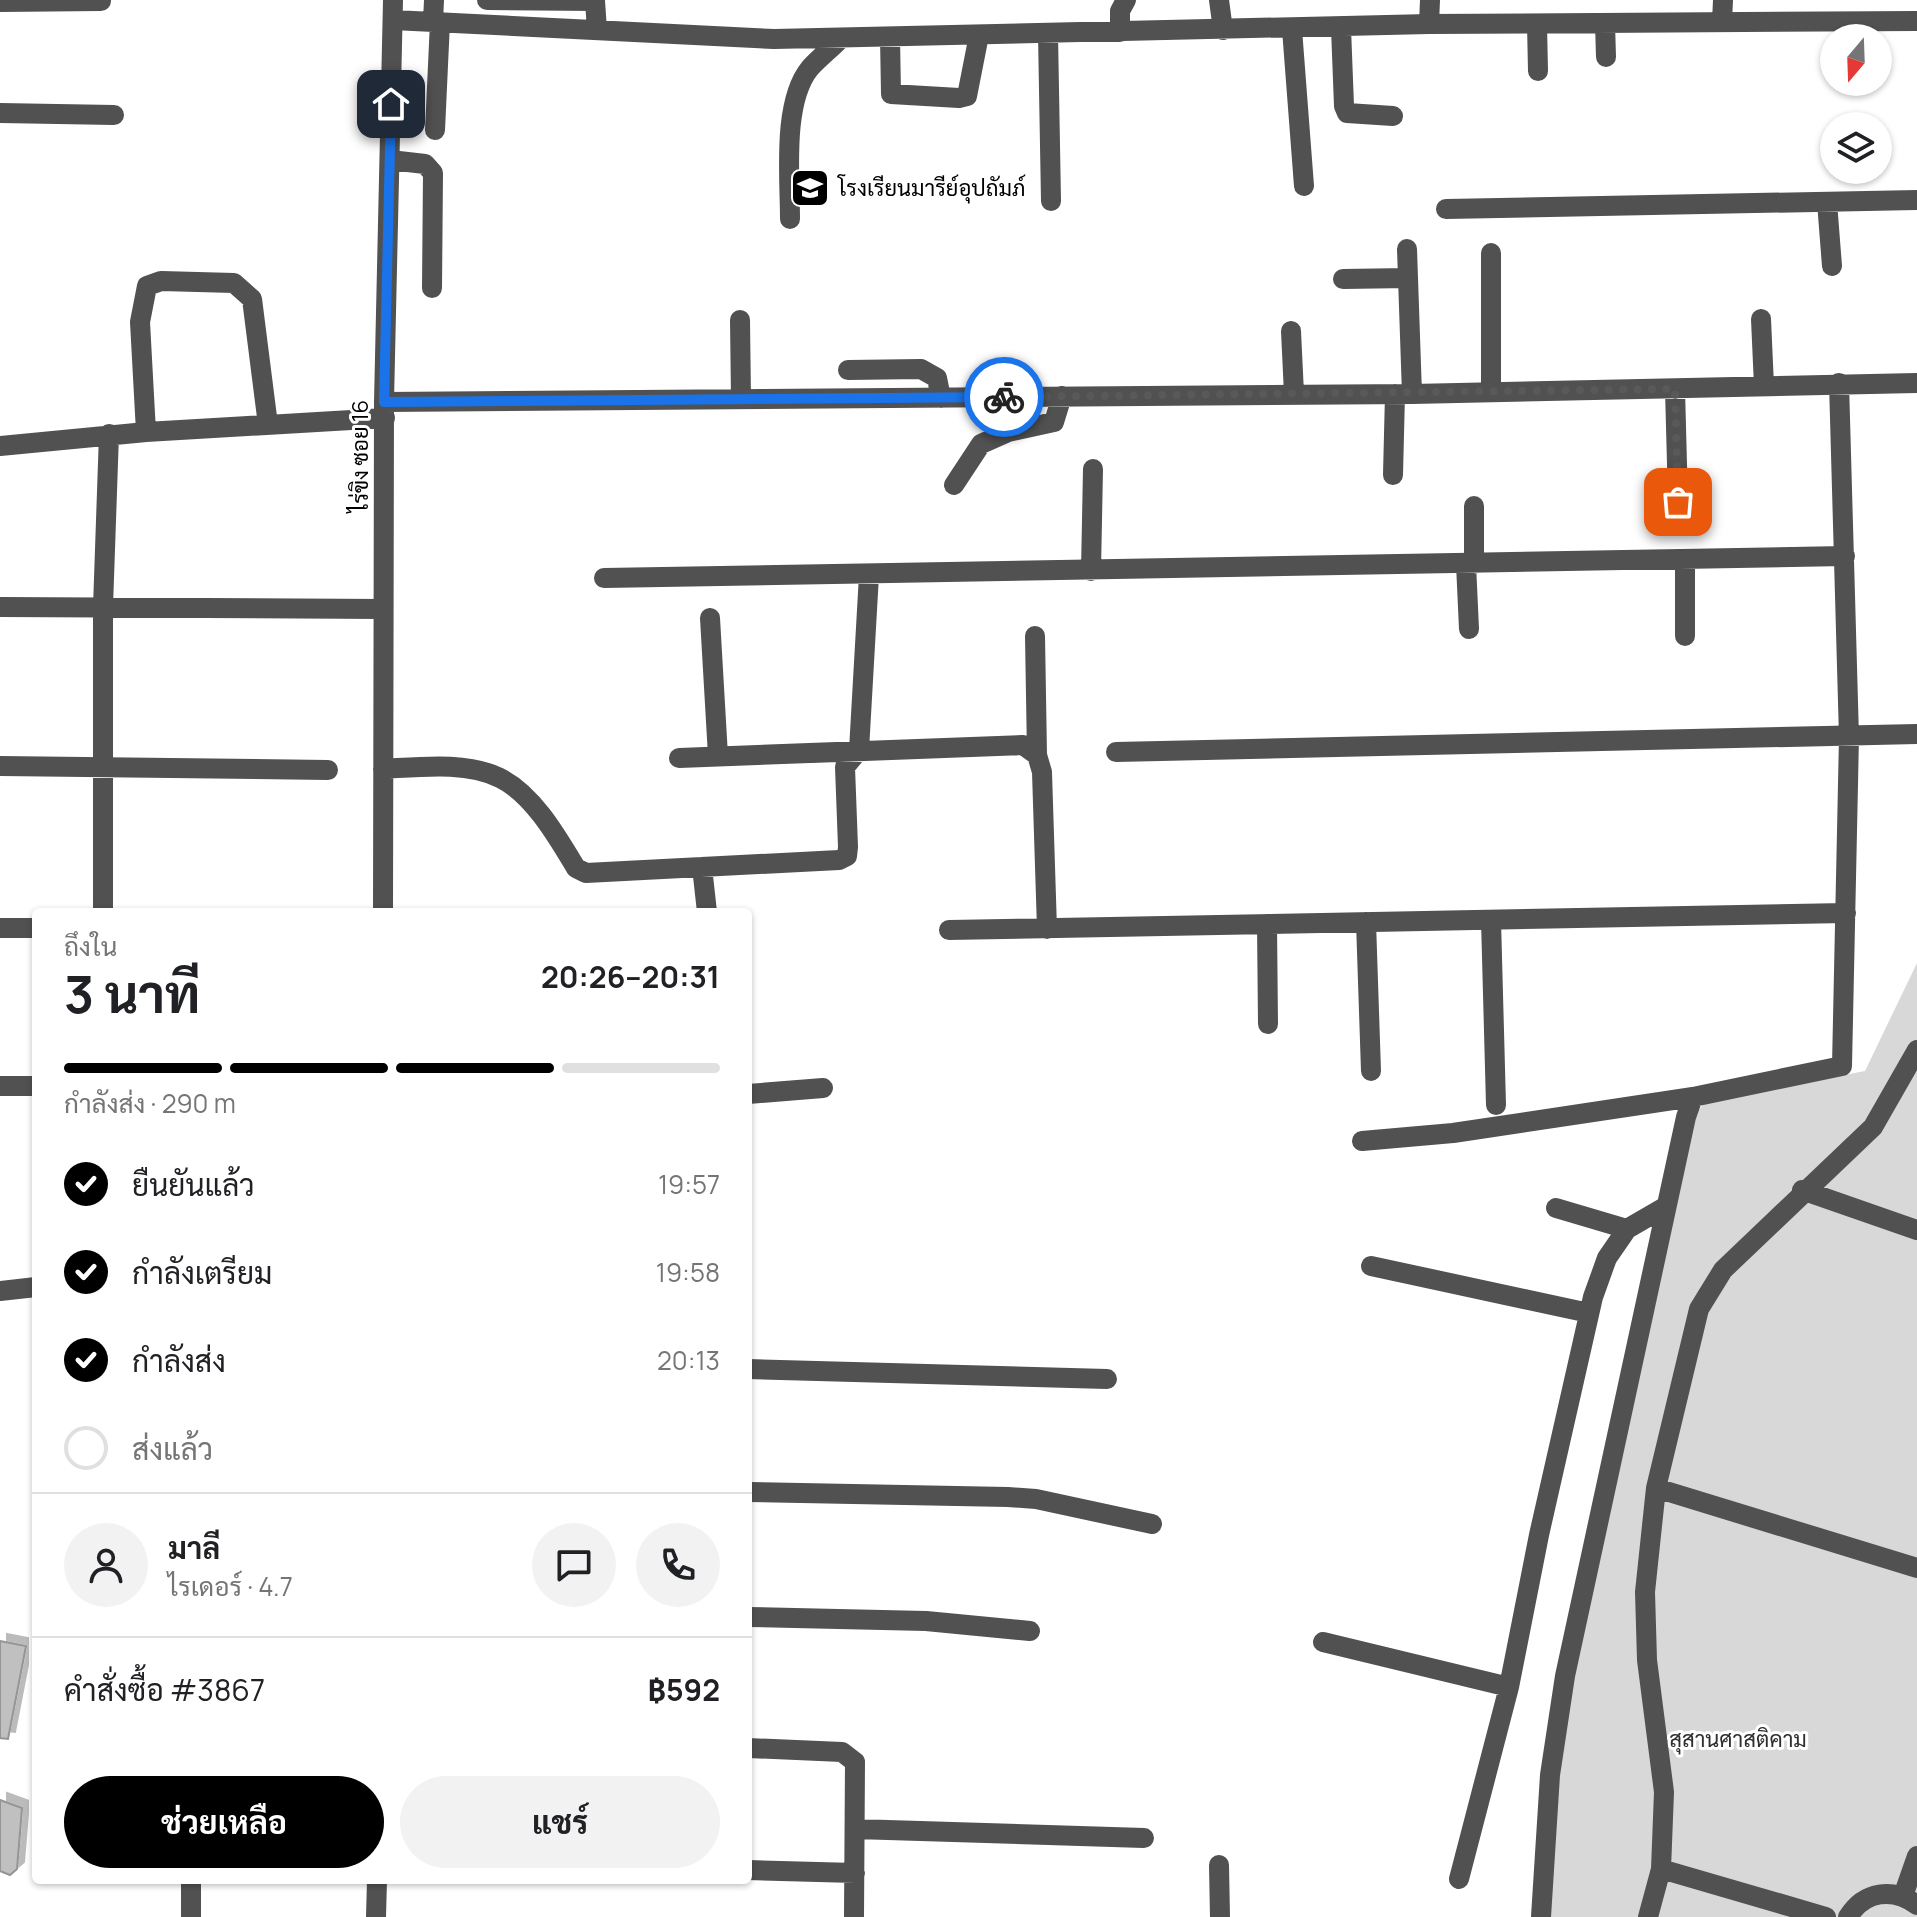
<!DOCTYPE html>
<html lang="th">
<meta charset="utf-8">
<style>
:root{--surface:#fff;--page:#f2f2f2;--text:#202124;--muted:#757577;--line:#e0e0e0;--accent:#000}
body{margin:0;font-family:Manrope,Sarabun,sans-serif;background:var(--page);color:var(--text);height:100vh;display:flex;flex-direction:column;font-size:30px;white-space:nowrap}
*{box-sizing:border-box;margin:0}
p{font-size:26px;color:var(--muted)}
.icon{flex:none;width:44px;height:44px;fill:none;stroke:currentColor;stroke-width:2;stroke-linecap:round;stroke-linejoin:round}
.map{position:relative;flex:1;overflow:hidden}
.drawer{position:absolute;left:32px;top:908px;width:720px;height:976px;display:flex;flex-direction:column;background:var(--surface);border-radius:8px;box-shadow:0 2px 6px #0004}
.drawer>*{flex:none}
.needle{width:52px;rotate:199deg}
.controls{position:absolute;left:1820px;top:24px;display:grid;gap:16px}
.controls a{display:grid;place-items:center;width:72px;height:72px;border-radius:50%;background:var(--surface);box-shadow:0 2px 6px #0004;font-size:40px}
.pin{position:absolute;display:grid;place-items:center;width:68px;height:68px;color:#fff;margin:-34px;border-radius:16px;box-shadow:0 4px 12px #0006}
.courier{position:absolute;display:grid;place-items:center;width:80px;height:80px;margin:-40px;border:6px solid #1a73e8;border-radius:50%;background:#fff;color:#222;box-shadow:0 2px 10px #0007}
.summary em{font-style:normal;font-weight:700}
.summary div{display:flex;flex-direction:column-reverse}
.summary{display:flex;align-items:center;justify-content:space-between;height:136px;padding:0 32px}
h1{font-size:52px;font-weight:700;line-height:60px}
.bar{display:grid;grid-template-columns:repeat(4,1fr);gap:12px 8px;align-content:center;height:96px;padding:0 32px}
.bar i{height:10px;border-radius:6px;background:var(--line)}
.bar .active{background:var(--accent)}
.bar p{grid-column:span 4}
.line{display:flex;align-items:center;gap:20px;padding:0 32px;border-top:2px solid var(--line)}
.line div{flex:1}
.round{display:grid;place-items:center;flex:none;width:84px;height:84px;border-radius:42px;background:var(--page)}
ol{padding:0 32px;list-style:none}
li{display:flex;align-items:center;gap:24px;height:88px}
li p{margin-inline-start:auto}
li .icon{padding:8px;border-radius:50%;background:var(--accent);color:#fff;stroke-width:4}
li:last-child{color:var(--muted)}
li i{width:44px;height:44px;border:4px solid var(--line);border-radius:50%}
.cta{display:flex;gap:16px;margin-top:auto;padding:16px 32px}
.cta a{flex:1;height:92px;border-radius:48px;background:var(--accent);color:#fff;font-size:32px;font-weight:700;line-height:92px;text-align:center}
.cta a+a{background:var(--page);color:var(--text)}
.map>svg:first-child{display:block}
.green{fill:#d8d8d8}
.building{fill:#c0c0c0;stroke:#959595;stroke-width:2;filter:url(#shadow)}
.lines{fill:none;stroke-linecap:round;stroke-linejoin:round}
.minor{stroke:#515151;stroke-width:20}
.done{stroke:#595959;stroke-width:8;stroke-dasharray:0 14.4}
.route{stroke:#1a73e8;stroke-width:10}
.labels{text-anchor:middle;stroke-width:6;stroke-linejoin:round;paint-order:stroke}
.poi-label{font-size:22px;fill:#000;stroke:#fff;text-anchor:start}
.street-label{font-size:22px;fill:#000;stroke:#fff}
.park-label{font-size:22px;fill:#2f2f2f;stroke:#fff}
</style>
<div class="map">
<svg width="1917" height="1917" viewBox="0 0 1917 1917">
<defs>
<filter id="shadow"><feDropShadow dx="7" dy="-7" stdDeviation="0" flood-color="#0004"/></filter>
</defs>
<rect width="100%" height="100%" fill="#fff"/>
<!-- green -->
<path class="green" d="M 1917,963 L 1917,1917 L 1547,1917 L 1560,1725 L 1688,1123 L 1706,1101 L 1865,1071 Z"/>
<!-- building -->
<path class="building" d="M 0,1641 L 26,1646 L 8,1739 L 0,1738 Z
M 0,1800 L 22,1808 L 17,1869 L 10,1875 L 0,1871 Z"/>
<g class="lines">
<!-- minor -->
<path class="minor" d="M 487,0 L 595,1 L 597,30
M 1219,0 L 1223,30
M 0,2 L 101,1
M 393,20 L 774,39 L 1429,24 L 1917,21
M 433,22 L 434,0
M 1722,22 L 1723,0
M 1605,23 L 1606,57
M 1429,24 L 1430,0
M 1537,24 L 1538,71
M 1341,28 L 1344,106 L 1347,113 L 1393,116
M 1292,29 L 1304,186
M 1120,32 L 1120,11 L 1126,0
M 1048,34 L 1051,201
M 890,37 L 891,94 L 959,98 L 967,96 L 979,35
M 0,113 L 114,115
M 435,130 L 440,22
M 390,160 L 425,164 L 433,173 L 432,288
M 1827,202 L 1832,266
M 1446,209 L 1917,200
M 790,219 C 790,177 782,102 810,68 C 820,57 832,48 841,38
M 1407,249 L 1412,394
M 1343,279 L 1408,278
M 1761,319 L 1764,386
M 740,320 L 741,399
M 1291,331 L 1294,394
M 848,370 L 921,369 L 937,378 L 941,398
M 1675,389 L 1678,502
M 1491,392 L 1491,253
M 384,402 L 1412,394 L 1917,383
M 146,432 L 140,322 L 147,286 L 161,281 L 234,283 L 252,299 L 268,425
M 0,446 L 146,432 L 385,418
M 1393,475 L 1395,394
M 954,485 L 981,444 L 1008,432 L 1054,422 L 1062,396
M 1474,506 L 1474,564
M 1685,559 L 1685,636
M 1466,564 L 1469,629
M 1091,571 L 1093,469
M 604,578 L 1845,556
M 0,607 L 383,609
M 710,618 L 718,756
M 1035,636 L 1037,755
M 1116,752 L 1917,734
M 679,758 L 1023,745 L 1037,755 L 1042,772 L 1047,929
M 0,766 L 328,770
M 383,769 C 419,767 467,761 500,778 C 533,794 558,838 576,868 L 586,873 L 839,860 L 847,856 L 848,847 L 845,767 L 859,750 L 869,575
M 702,867 L 707,912
M 103,912 L 103,607 L 109,434
M 383,912 L 384,402 L 393,0
M 1491,920 L 1496,1105
M 1366,922 L 1371,1071
M 1267,924 L 1268,1024
M 0,928 L 36,928
M 949,930 L 1846,913
M 0,1086 L 36,1086
M 748,1094 L 823,1088
M 1362,1141 L 1453,1133 L 1693,1097
M 1802,1190 L 1917,1230
M 1556,1208 L 1627,1229
M 1371,1266 L 1589,1313
M 0,1291 L 36,1287
M 748,1369 L 1107,1379
M 1656,1488 L 1917,1568
M 748,1492 L 1008,1497 L 1036,1499 L 1152,1524
M 748,1617 L 926,1621 L 1030,1631
M 1323,1642 L 1509,1687
M 748,1748 L 842,1752 L 855,1762 L 854,1917
M 855,1829 L 1144,1838
M 1219,1865 L 1220,1917
M 1661,1869 L 1664,1792 L 1647,1660 L 1645,1592 L 1656,1488 L 1699,1309 L 1723,1270 L 1873,1127 L 1917,1050
M 748,1870 L 855,1873
M 1459,1879 L 1509,1687 L 1539,1535 L 1593,1297 L 1607,1258 L 1627,1229 L 1665,1207
M 1903,1896 L 1917,1856
M 191,1917 L 191,1880
M 376,1917 L 377,1880
M 1541,1917 L 1550,1775 L 1565,1676 L 1686,1117 L 1693,1097 L 1842,1066 L 1849,737 L 1839,383
M 1648,1917 L 1661,1869 L 1826,1917
M 1848,1917 C 1864,1891 1893,1887 1917,1905"/>
</g>
<g class="lines">
<!-- done -->
<path class="done" d="M 1004,397 L 1675,389 L 1678,502"/>
<!-- route -->
<path class="route" d="M 391,104 L 384,402 L 1004,397"/>
</g>
<!-- icons -->
<defs>
<g id="school-square" transform="scale(2)"><rect x="-9" y="-9" width="18" height="18" rx="4" fill="#000" stroke="#fff"/><path d="M0-5L7-2L0 1L-7-2ZM-4 1L0 2.5L4 1V4Q0 6-4 4Z" fill="#fff"/></g>
</defs>
<g fill-rule="evenodd">
<use href="#school-square" x="810" y="188"/>
</g>
<g class="labels">
<!-- poi labels -->
<g class="poi-label">
<text x="838" y="196">โรงเรียนมารีย์อุปถัมภ์</text>
</g>
<!-- street labels -->
<g class="street-label">
<text transform="translate(360 456) rotate(-90)" y="8">ไร่ขิง ซอย 16</text>
</g>
<!-- park labels -->
<g class="park-label">
<text x="1738" y="1747">สุสานศาสติคาม</text>
</g>
</g>
</svg>
<div class="controls">
<a><svg class="needle" viewBox="-14 -14 28 28"><path d="M0-13l5 13h-10z" fill="#e53935"/><path d="M0 13l5-13h-10z" fill="#757577"/></svg></a>
<a><svg class="icon" aria-label="layers" viewBox="0 0 24 24"><path d="M12 4l9 5-9 5-9-5zM3 14l9 5 9-5"/></svg></a>
</div>
<div class="pin" style="left:1678px;top:502px;background:#ea580c"><svg class="icon" aria-label="bag" viewBox="0 0 24 24"><path d="M5 8h14l-1 12H6zM9 8a3 3 0 0 1 6 0"/></svg></div>
<div class="pin" style="left:391px;top:104px;background:#1f2937"><svg class="icon" aria-label="home" viewBox="0 0 24 24"><path d="M3 11l9-7 9 7M6 9v11h12V9"/></svg></div>
<div class="courier" style="left:1004px;top:397px"><svg class="icon" aria-label="bike" viewBox="0 0 24 24"><circle cx="6" cy="16" r="4"/><circle cx="18" cy="16" r="4"/><path d="M6 16l4-8h5l3 8M10 8l3 8H6M13 5h3"/></svg></div>
<section class="drawer">
<div class="summary"><div><h1>3 นาที</h1><p>ถึงใน</p></div><em>20:26–20:31</em></div>
<div class="bar"><i class="active"></i><i class="active"></i><i class="active"></i><i></i><p>กำลังส่ง · 290 m</p></div>
<ol>
<li><svg class="icon" aria-label="check" viewBox="0 0 24 24"><path d="M5 12l5 5 9-10"/></svg>ยืนยันแล้ว<p>19:57</p></li>
<li><svg class="icon" aria-label="check" viewBox="0 0 24 24"><path d="M5 12l5 5 9-10"/></svg>กำลังเตรียม<p>19:58</p></li>
<li><svg class="icon" aria-label="check" viewBox="0 0 24 24"><path d="M5 12l5 5 9-10"/></svg>กำลังส่ง<p>20:13</p></li>
<li><i></i>ส่งแล้ว</li>
</ol>
<div class="line" style="height:144px"><a class="round"><svg class="icon" aria-label="person" viewBox="0 0 24 24"><circle cx="12" cy="8" r="4"/><path d="M4 21q1-7 8-7t8 7"/></svg></a><div><b>มาลี</b><p>ไรเดอร์ · 4.7</p></div><a class="round"><svg class="icon" aria-label="chat" viewBox="0 0 24 24"><path d="M4 5h16v11H9l-5 4z"/></svg></a><a class="round"><svg class="icon" aria-label="phone" viewBox="0 0 24 24"><path d="M5 4h4l2 5-3 2q2 4 5 5l2-3 5 2v4C11 20 4 13 5 4z"/></svg></a></div>
<div class="line" style="height:104px"><div>คำสั่งซื้อ #3867</div><b>฿592</b></div>
<div class="cta"><a>ช่วยเหลือ</a><a>แชร์</a></div>
</section>
</div>
